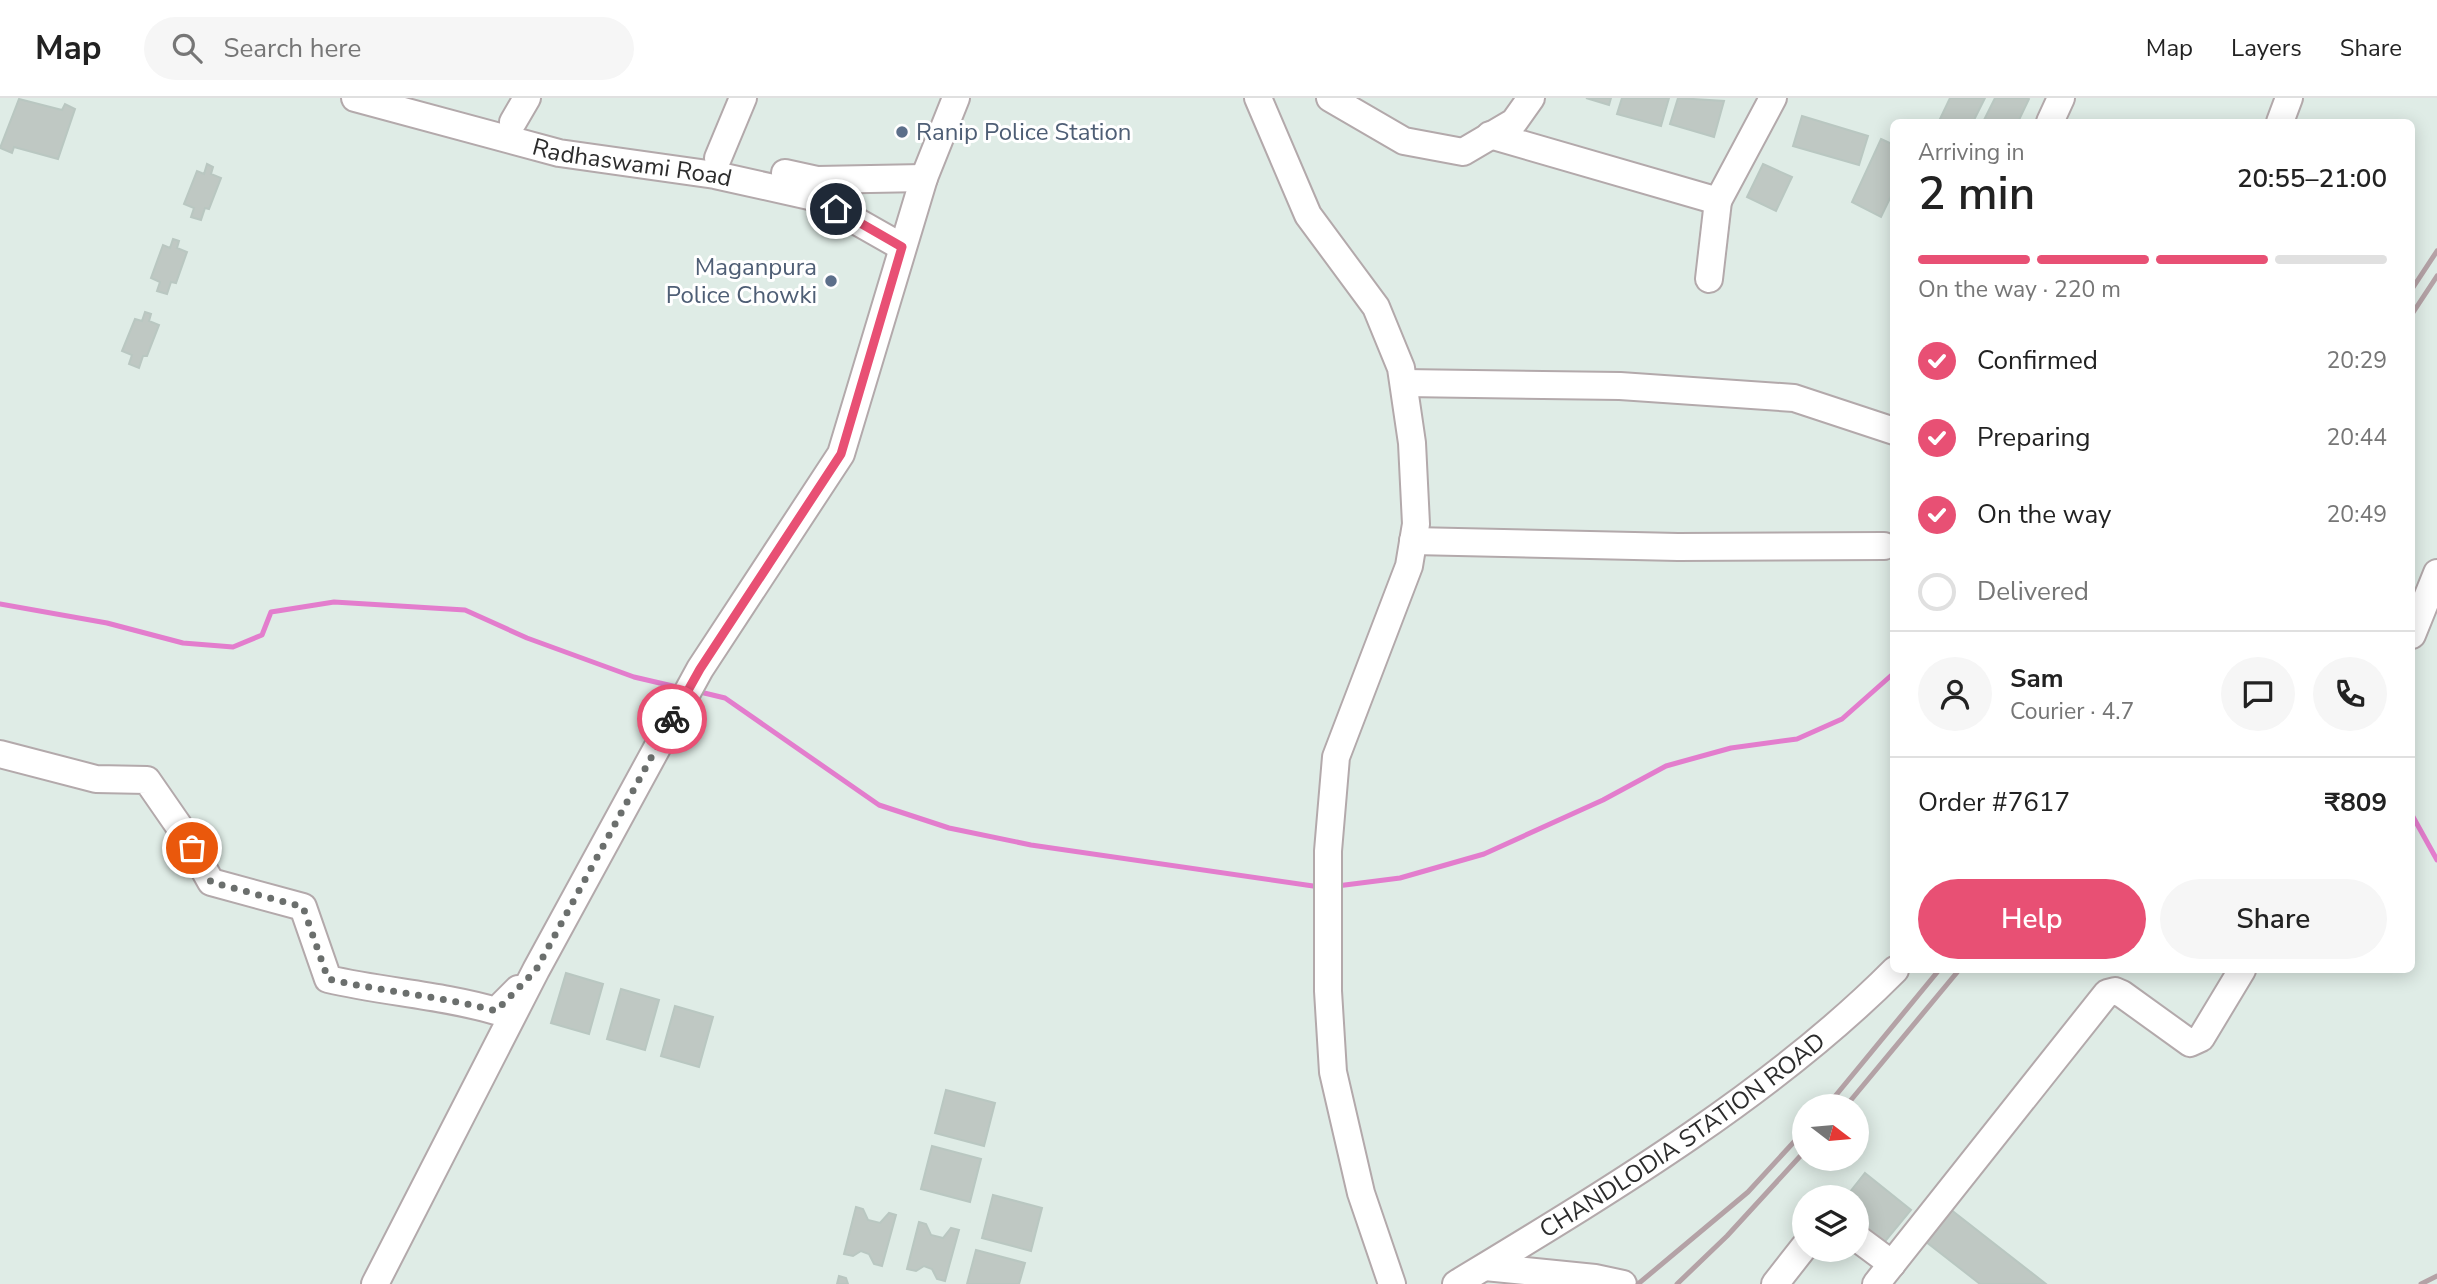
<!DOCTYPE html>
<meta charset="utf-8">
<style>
:root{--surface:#fff;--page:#f6f6f6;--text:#222;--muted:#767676;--line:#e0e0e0;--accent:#e85074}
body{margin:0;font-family:"Nunito Sans",sans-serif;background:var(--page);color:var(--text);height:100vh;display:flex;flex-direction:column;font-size:26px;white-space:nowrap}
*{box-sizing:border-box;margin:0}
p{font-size:23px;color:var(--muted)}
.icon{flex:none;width:38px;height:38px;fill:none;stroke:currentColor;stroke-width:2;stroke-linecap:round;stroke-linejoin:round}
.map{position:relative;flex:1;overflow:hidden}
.drawer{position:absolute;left:1890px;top:21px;width:525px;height:854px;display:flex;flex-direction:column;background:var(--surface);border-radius:10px;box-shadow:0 4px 18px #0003}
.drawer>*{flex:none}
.needle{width:46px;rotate:106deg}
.controls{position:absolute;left:1792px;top:996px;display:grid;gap:14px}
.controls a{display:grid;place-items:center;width:77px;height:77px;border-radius:50%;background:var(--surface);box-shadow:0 4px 18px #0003;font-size:35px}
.pin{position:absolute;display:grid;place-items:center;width:60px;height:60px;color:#fff;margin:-30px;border:4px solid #fff;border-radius:50%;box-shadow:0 2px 7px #0007}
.courier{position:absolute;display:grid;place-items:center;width:70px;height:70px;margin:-35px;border:5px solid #e85074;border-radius:50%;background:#fff;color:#222;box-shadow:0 2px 9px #0007}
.overview em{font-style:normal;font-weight:600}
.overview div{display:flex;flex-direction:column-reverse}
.overview{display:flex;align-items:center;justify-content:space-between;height:119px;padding:0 28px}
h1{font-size:46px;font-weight:600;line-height:52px}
.bar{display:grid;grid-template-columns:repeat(4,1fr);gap:10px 7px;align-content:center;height:84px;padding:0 28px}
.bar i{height:9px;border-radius:5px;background:var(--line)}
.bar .selected{background:var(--accent)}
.bar p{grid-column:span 4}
.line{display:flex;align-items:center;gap:18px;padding:0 28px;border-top:2px solid var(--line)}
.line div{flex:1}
.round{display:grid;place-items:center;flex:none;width:74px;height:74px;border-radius:37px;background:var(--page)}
ol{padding:0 28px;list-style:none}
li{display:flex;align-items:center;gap:21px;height:77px}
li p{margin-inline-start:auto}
li .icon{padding:7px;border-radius:50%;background:var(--accent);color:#fff;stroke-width:4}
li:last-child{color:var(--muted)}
li i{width:38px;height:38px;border:4px solid var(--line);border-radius:50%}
.action{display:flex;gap:14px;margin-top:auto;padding:14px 28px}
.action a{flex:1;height:80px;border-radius:42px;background:var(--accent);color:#fff;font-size:28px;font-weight:600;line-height:80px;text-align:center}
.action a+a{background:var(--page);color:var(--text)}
header{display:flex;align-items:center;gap:42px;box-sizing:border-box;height:98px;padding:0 35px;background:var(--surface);border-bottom:2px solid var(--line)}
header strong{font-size:33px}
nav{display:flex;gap:38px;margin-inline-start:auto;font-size:24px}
.search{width:490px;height:63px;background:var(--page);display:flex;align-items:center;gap:18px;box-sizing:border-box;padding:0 24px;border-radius:38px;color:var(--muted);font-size:26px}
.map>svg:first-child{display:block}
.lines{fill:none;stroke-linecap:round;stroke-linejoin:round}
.stream{stroke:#e37dcd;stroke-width:5}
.building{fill:#bfc8c3;stroke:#b9c7c1;stroke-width:2}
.minor-casing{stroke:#b3a9ab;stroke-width:30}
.minor{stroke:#fff;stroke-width:26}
.rail{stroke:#b4a2a6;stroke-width:5}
.done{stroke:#6b6f6d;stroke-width:7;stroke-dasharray:0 12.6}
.route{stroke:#e85074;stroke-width:9}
.service-dot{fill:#5c6f8a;stroke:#fff;stroke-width:2.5}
.labels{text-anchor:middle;stroke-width:6;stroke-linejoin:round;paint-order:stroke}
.service-label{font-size:24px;fill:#4e5e75;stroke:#fff;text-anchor:start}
.street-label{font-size:24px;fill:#2c2c2c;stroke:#fff}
</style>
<header>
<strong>Map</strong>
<div class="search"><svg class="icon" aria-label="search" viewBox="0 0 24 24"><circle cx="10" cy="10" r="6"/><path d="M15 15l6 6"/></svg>Search here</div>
<nav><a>Map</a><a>Layers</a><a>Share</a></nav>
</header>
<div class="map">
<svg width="2437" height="1186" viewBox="0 0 2437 1186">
<rect width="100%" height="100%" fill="#dfece6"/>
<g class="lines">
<!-- stream -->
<path class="stream" d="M 0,506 L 107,525 L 183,545 L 233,549 L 262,537 L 271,514 L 334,504 L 465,512 L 527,540 L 634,579 L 677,589
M 700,594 L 725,600 L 879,707 L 949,730 L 1031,747 L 1320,789
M 2412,717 L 2437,762
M 1337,788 L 1400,780 L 1484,756 L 1603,702 L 1666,668 L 1731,650 L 1797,641 L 1842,621 L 1894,575"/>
</g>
<!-- building -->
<path class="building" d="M 1586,0 L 1611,0 L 1609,7 Z
M 1622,0 L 1669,0 L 1661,28 L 1617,16 Z
M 1678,0 L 1724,3 L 1714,39 L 1670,26 Z
M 1950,0 L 1985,0 L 1973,24 L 1943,24 L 1939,23 Z
M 1995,0 L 2028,0 L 2029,1 L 2018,24 L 1983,24 Z
M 19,1 L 62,12 L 65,6 L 75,11 L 58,61 L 14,49 L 12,55 L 0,50 Z
M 1802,18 L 1868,38 L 1859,67 L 1793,48 Z
M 1881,41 L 1894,47 L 1894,92 L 1881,119 L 1852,104 Z
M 207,66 L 213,69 L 211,76 L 221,80 L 209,111 L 205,110 L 201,122 L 191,119 L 194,110 L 184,106 L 197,73 L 204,76 Z
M 1763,66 L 1792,79 L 1776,113 L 1747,99 Z
M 173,141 L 179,143 L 177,150 L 187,154 L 176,185 L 171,184 L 167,196 L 157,193 L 160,184 L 151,180 L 163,147 L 170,150 Z
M 145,214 L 151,216 L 149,223 L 159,227 L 147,258 L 143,258 L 139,270 L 129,266 L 132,257 L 122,253 L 135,221 L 142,223 Z
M 566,875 L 603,886 L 589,936 L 551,925 Z
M 621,891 L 659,902 L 645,952 L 607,941 Z
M 675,908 L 713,919 L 699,969 L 661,958 Z
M 946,992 L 995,1005 L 984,1048 L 935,1035 Z
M 932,1048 L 981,1061 L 970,1104 L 921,1091 Z
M 1865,1075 L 1911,1112 L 1882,1147 L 1857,1127 L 1857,1099 L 1846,1099 Z
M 993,1097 L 1042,1110 L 1031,1153 L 982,1140 Z
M 856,1109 L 863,1111 L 868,1122 L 880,1125 L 889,1115 L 896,1117 L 882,1168 L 874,1166 L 869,1156 L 861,1153 L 853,1158 L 844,1156 Z
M 1950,1111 L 2046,1186 L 1980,1186 L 1925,1143 Z
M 919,1124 L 926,1126 L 931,1137 L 943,1140 L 951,1130 L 959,1132 L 945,1183 L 937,1181 L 932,1171 L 924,1168 L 916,1173 L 907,1171 Z
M 976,1152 L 1025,1165 L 1019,1186 L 967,1186 Z
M 839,1178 L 846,1180 L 848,1186 L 837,1186 Z"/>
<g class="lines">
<!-- minor casing -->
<g class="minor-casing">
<g id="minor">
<path id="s1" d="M 355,0 L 559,55 L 715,77 L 814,99 L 902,149"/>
<path d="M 1258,0 L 1308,117 L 1376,209 L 1401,270 L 1412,345 L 1416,426 L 1409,468 L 1336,659 L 1328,753 L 1328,893 L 1333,974 L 1361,1095 L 1392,1186"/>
<path d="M 1330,0 L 1404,43 L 1463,54 L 1514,24 L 1531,0"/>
<path d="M 513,24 L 527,0"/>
<path d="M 2050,24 L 2061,0"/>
<path d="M 2280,24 L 2289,0"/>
<path d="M 1490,37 L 1718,103 L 1773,0"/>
<path d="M 718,60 L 743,0"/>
<path d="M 785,75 L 817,82 L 924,80"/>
<path d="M 1709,181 L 1718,103"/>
<path d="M 1404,285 L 1620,288 L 1794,300 L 1894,333"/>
<path d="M 1413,443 L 1678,449 L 1884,448"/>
<path d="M 2412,537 L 2437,475"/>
<path d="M 0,656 L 96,681 L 147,682 L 183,734 L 211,784 L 303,809 L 328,881 C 384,894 441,897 496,913 L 518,891"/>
<path d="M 1857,1140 L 1892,1166"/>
<path d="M 1485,1169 L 1595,1180 L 1623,1186"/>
<path d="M 375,1186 L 536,872 L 700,571 L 841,356 L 924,80 L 956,0"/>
<path id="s2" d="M 1456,1186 C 1606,1095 1772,996 1895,872"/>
<path d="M 1775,1186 L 1804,1149"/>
<path d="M 1876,1186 L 2107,895 L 2115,893 L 2122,896 L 2190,945 L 2201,940 L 2242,872"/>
</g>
</g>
<!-- minor -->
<use href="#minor" class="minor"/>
<!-- rail -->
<path class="rail" d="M 2412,191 L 2437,153
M 2412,216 L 2437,178
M 1827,1008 L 1939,872
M 1846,1008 L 1959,872
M 1638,1186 L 1748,1094 L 1804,1033
M 1677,1186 L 1727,1138 L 1804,1054
M 2421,1186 L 2437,1178"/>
</g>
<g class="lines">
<!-- done -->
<path class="done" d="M 192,750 L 211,784 L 303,809 L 328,881 C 384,894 441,898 496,913 L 536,872 L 672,621"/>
<!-- route -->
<path class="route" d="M 672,621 L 700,571 L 841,356 L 902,149 L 836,111"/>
</g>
<!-- markers -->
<g class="service-dot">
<circle cx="902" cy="34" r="7"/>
<circle cx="831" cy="183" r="7"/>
</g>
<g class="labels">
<!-- service labels -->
<g class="service-label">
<text x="916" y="42">Ranip Police Station</text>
<text x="817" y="177" text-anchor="end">Maganpura<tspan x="817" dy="28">Police Chowki</tspan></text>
</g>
<!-- street labels -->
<g class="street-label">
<text dy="8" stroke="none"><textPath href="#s1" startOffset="285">Radhaswami Road</textPath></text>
<text dy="8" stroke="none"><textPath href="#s2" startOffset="271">CHANDLODIA STATION ROAD</textPath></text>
</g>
</g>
</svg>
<div class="controls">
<a><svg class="needle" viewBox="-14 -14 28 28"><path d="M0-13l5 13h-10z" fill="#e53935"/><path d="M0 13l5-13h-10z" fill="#767676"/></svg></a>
<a><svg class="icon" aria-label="layers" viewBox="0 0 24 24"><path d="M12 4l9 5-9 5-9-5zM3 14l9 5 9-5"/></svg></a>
</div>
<div class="pin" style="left:192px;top:750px;background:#ea580c"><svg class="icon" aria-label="bag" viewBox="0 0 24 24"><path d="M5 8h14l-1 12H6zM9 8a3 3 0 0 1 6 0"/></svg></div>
<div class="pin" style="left:836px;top:111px;background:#1f2937"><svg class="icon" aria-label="home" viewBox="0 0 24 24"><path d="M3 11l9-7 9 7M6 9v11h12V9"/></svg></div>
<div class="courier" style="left:672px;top:621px"><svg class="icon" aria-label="bike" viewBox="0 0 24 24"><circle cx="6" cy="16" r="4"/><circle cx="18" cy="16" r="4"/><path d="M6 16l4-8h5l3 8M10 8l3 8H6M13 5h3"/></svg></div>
<section class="drawer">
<div class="overview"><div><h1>2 min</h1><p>Arriving in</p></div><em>20:55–21:00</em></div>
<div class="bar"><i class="selected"></i><i class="selected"></i><i class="selected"></i><i></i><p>On the way · 220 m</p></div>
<ol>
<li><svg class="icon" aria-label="check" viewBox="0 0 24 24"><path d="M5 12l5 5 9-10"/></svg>Confirmed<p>20:29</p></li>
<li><svg class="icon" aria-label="check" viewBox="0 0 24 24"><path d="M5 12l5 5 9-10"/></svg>Preparing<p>20:44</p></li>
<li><svg class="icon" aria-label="check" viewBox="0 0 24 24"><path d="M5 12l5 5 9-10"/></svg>On the way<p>20:49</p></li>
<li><i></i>Delivered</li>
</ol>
<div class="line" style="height:126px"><a class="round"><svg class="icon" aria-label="person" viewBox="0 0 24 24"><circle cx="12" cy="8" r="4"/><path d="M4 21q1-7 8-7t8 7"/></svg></a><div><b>Sam</b><p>Courier · 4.7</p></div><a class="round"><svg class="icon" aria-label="chat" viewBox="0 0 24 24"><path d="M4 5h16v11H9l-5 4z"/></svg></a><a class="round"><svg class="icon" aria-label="phone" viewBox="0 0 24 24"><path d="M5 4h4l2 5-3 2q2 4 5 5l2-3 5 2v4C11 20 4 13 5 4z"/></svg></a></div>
<div class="line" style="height:91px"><div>Order #7617</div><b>₹809</b></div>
<div class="action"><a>Help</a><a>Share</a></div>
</section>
</div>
